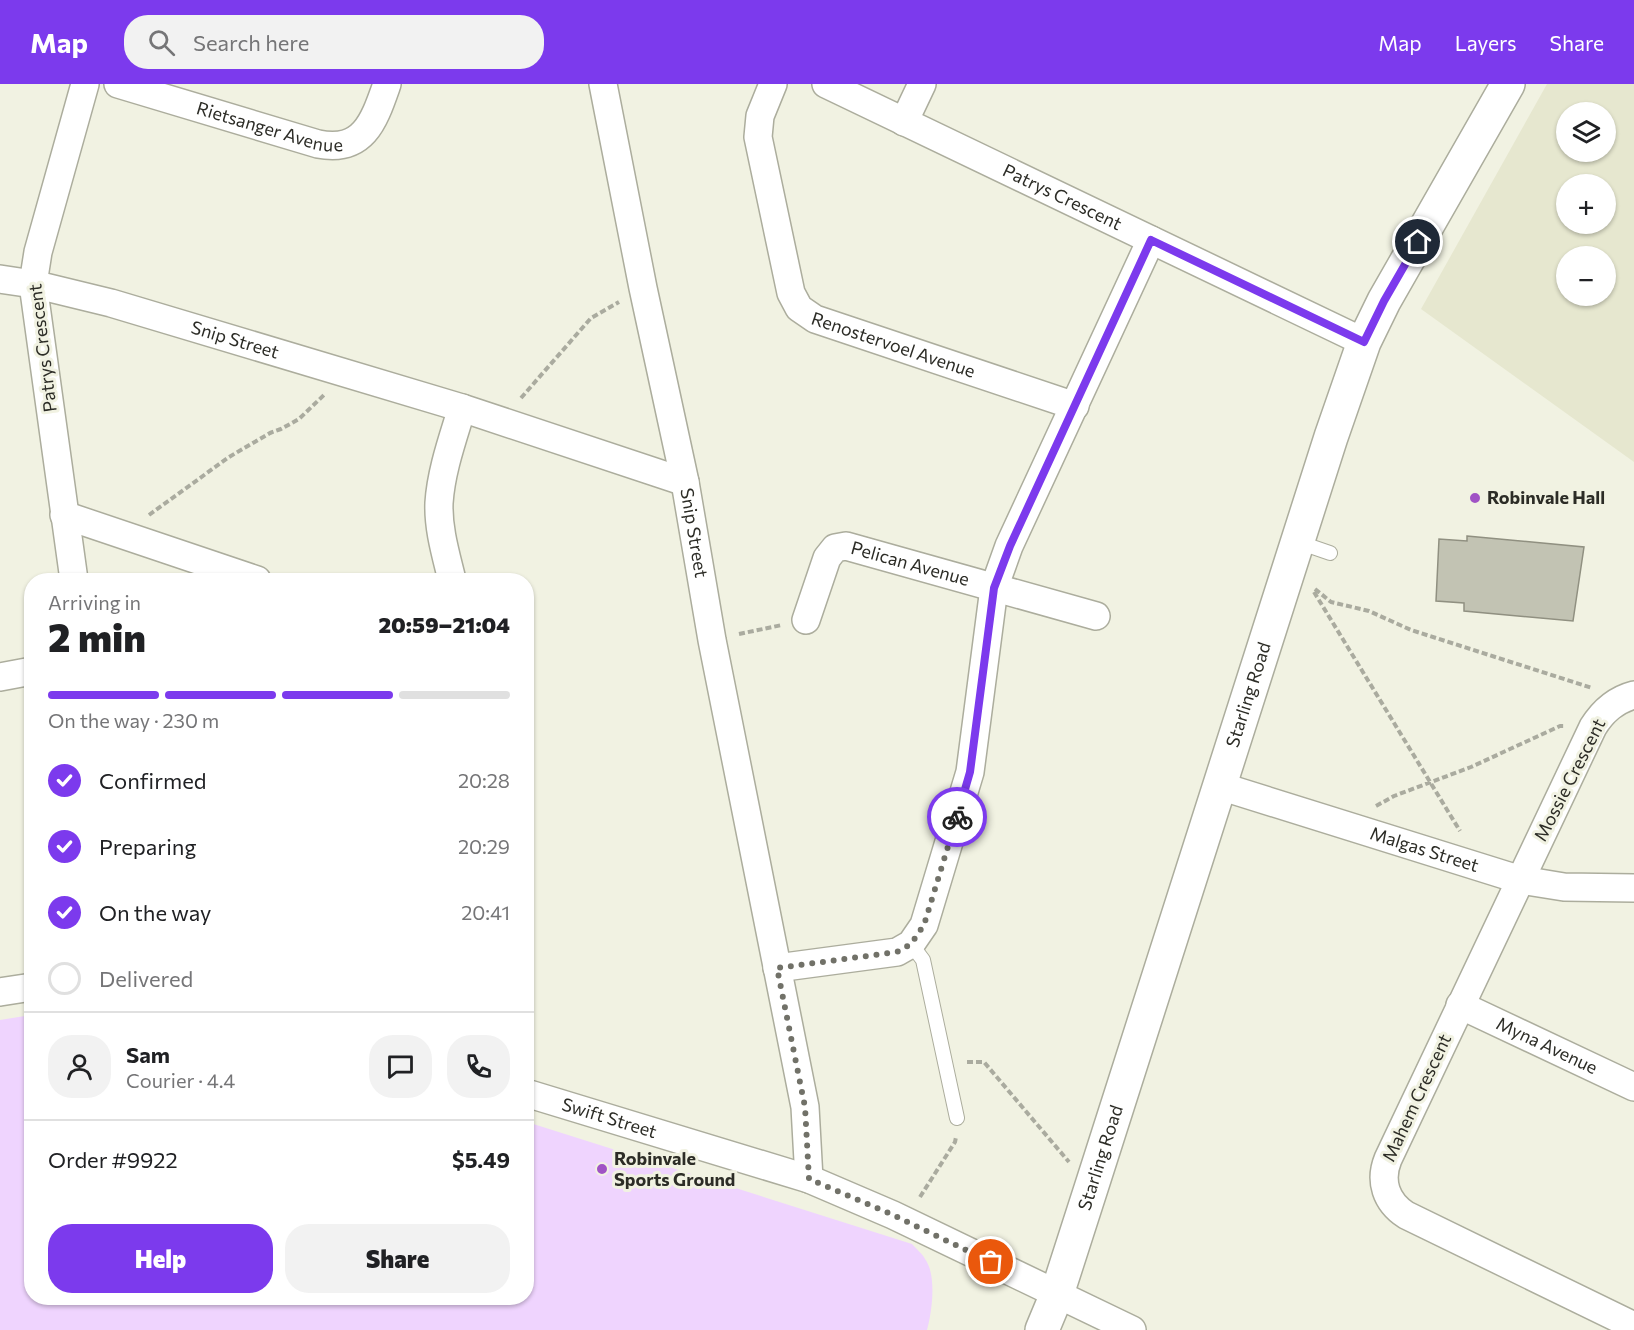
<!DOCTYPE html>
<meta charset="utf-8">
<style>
:root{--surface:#fff;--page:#f2f2f2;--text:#202124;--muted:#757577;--line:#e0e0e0;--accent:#7c3aed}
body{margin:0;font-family:Commissioner,sans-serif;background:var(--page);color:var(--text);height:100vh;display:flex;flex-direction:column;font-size:22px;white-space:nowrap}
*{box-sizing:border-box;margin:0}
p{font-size:20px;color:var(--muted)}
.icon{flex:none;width:33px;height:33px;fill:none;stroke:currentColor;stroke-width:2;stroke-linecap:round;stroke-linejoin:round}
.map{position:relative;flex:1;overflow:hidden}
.drawer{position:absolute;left:24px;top:489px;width:510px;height:732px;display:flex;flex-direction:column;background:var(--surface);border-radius:24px;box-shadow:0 2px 4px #0004}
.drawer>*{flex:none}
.controls{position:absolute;left:1556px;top:18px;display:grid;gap:12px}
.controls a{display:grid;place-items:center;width:60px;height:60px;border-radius:50%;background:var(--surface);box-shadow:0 2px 4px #0004;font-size:30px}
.pin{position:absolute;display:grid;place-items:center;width:51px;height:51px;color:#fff;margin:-26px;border:3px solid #fff;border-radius:50%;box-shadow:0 2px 6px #0007}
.courier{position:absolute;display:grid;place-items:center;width:60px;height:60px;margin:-30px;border:4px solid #7c3aed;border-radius:50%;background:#fff;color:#222;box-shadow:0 2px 8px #0007}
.head em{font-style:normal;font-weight:800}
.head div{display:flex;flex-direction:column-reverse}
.head{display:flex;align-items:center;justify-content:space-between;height:102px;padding:0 24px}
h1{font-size:39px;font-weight:800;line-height:45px}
.bar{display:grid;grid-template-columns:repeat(4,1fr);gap:9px 6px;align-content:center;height:72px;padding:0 24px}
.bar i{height:8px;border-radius:4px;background:var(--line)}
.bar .on{background:var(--accent)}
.bar p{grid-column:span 4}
.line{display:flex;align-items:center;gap:15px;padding:0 24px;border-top:2px solid var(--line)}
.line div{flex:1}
.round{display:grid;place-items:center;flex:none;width:63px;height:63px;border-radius:24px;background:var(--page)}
ol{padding:0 24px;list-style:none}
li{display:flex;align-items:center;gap:18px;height:66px}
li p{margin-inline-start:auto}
li .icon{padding:6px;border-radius:50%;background:var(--accent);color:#fff;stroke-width:4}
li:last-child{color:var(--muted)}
li i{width:33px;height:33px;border:3px solid var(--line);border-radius:50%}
.cta{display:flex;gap:12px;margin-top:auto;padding:12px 24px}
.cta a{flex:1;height:69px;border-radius:24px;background:var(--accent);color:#fff;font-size:24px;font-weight:800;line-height:69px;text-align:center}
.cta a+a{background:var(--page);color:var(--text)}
header{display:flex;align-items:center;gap:36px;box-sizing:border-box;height:84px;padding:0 30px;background:var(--accent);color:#fff}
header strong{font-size:28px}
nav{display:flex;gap:33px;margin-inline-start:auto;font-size:21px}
.search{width:420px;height:54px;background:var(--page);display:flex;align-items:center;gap:15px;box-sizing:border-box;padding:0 21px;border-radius:24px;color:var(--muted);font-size:22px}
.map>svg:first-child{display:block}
.built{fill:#e6e7cf;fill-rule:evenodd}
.green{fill:#efd4fe}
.building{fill:#c2c3b3;stroke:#909081;stroke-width:1.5}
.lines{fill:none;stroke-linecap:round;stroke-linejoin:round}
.lane-casing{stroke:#acad9d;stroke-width:16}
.street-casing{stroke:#acad9d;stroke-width:30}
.secondary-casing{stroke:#acad9d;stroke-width:36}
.path{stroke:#aaab9f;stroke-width:4;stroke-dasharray:6 3;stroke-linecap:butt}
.lane{stroke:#fff;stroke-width:14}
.street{stroke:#fff;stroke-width:27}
.secondary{stroke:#fff;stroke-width:33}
.done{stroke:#717168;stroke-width:6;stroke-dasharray:0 10.8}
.route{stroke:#7c3aed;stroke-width:8}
.poi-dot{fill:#a053c5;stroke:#f1f2e2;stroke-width:2}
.labels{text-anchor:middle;stroke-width:6;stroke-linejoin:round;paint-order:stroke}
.street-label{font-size:18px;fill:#2c2c26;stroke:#f1f2e2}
.poi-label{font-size:18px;font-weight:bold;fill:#2c2c26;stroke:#f1f2e2;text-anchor:start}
</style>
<header>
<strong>Map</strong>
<div class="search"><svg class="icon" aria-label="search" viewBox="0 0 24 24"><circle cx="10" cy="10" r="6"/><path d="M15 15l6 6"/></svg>Search here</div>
<nav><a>Map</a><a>Layers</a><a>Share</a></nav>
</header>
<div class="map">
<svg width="1634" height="1246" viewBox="0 0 1634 1246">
<rect width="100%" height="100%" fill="#f1f2e2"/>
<!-- built -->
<path class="built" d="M 1547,0 L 1634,0 L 1634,378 L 1421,225 ZM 1566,28 L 1605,28 L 1605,68 L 1566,68 ZM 1566,100 L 1605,100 L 1605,140 L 1566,140 ZM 1566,172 L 1605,172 L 1605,212 L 1566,212 Z"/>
<!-- green -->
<path class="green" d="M 31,931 L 32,1214 L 526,1214 L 527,1038 L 912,1160 C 916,1165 922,1169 925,1175 C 937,1191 932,1228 927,1246 L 0,1246 L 0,936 Z"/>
<!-- building -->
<path class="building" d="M 1467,452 L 1584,463 L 1573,537 L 1464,527 L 1464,519 L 1436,517 L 1439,455 L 1467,457 Z"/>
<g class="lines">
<!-- lane casing -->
<g class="lane-casing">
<path id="lane" d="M 1298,458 L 1330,469
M 911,860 L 923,876 L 957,1034"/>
</g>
<!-- street casing -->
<g class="street-casing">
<g id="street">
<path id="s1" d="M 118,0 L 318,60 C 364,69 374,37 387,0"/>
<path id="s2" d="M 603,0 L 643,204 L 685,398 L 712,556 L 805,1023 L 809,1095"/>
<path id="s3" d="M 773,0 L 760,32 L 758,53 L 791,209 L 799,224 L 815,235 L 1075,322"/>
<path id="s4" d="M 826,0 L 1364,258"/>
<path d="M 904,38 L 922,0"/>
<path id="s5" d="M 0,195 L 33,200 L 111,219 L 462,324 L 685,398"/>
<path d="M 64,431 L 257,496"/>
<path d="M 74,496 L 33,200 L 38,168 L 85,0"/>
<path d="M 452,496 C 446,471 438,445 439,419 C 441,387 453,354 462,324"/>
<path id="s6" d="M 806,536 L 827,474 L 835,464 L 846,462 L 1096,532"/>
<path d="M 0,593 L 32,587"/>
<path d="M 1634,611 C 1615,616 1603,627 1593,643 L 1388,1075 C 1379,1097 1386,1118 1406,1131 L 1634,1242"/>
<path id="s7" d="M 1220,702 L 1521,796 L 1564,803 L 1634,804"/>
<path d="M 777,884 L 897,868 L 911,860 L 924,841 L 970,688 L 994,504 L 1009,462 L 1151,156"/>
<path d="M 0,908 L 32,903"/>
<path id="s8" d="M 1460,921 L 1634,1003"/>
<path id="s9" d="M 526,1009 L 809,1095 L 893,1131 L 1132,1246"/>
</g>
</g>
<!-- secondary casing -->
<g class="secondary-casing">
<g id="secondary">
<path id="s10" d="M 1042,1246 L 1057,1210 L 1094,1095 L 1331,353 L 1364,258 L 1384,217 L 1508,0"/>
</g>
</g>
<!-- path -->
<path class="path" d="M 521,314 L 591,234 L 619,218
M 149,431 L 229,373 L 270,349 L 281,345 L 299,335 L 325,310
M 1315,505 L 1331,518 L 1369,527 L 1411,546 L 1592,604
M 1314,508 L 1460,747
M 739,550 L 782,541
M 1376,722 L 1394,712 L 1471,683 L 1560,642 L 1565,642
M 967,978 L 984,978 L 1069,1078
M 920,1113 L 955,1058 L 956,1053"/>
<!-- lane -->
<use href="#lane" class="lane"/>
<!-- street -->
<use href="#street" class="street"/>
<!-- secondary -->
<use href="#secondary" class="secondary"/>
</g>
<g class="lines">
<!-- done -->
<path class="done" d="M 957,733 L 924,841 L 911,860 L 897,868 L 777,884 L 805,1023 L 809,1095 L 893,1131 L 991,1178"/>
<!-- route -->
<path class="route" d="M 957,733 L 970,688 L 994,504 L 1010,462 L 1151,156 L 1364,258 L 1384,217 L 1418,158"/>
</g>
<!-- markers -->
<g class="poi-dot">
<circle cx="1475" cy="414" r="6"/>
<circle cx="602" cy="1085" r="6"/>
</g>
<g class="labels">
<!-- street labels -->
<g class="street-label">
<text dy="6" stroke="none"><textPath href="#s1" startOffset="158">Rietsanger Avenue</textPath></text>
<text dy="6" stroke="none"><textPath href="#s4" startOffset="262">Patrys Crescent</textPath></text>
<text dy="6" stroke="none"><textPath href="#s5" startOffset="243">Snip Street</textPath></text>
<text dy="6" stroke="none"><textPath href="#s3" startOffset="334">Renostervoel Avenue</textPath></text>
<text transform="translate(43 264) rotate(-97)" y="6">Patrys Crescent</text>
<text dy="6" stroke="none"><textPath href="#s2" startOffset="458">Snip Street</textPath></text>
<text dy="6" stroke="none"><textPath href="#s6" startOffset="156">Pelican Avenue</textPath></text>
<text dy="6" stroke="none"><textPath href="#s10" startOffset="668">Starling Road</textPath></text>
<text transform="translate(1570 696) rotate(-63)" y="6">Mossie Crescent</text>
<text dy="6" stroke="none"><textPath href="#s7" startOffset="214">Malgas Street</textPath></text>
<text dy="6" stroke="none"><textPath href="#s8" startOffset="96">Myna Avenue</textPath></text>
<text transform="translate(1417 1014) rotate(-65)" y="6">Mahem Crescent</text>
<text dy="6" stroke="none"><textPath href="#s9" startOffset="87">Swift Street</textPath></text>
<text dy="6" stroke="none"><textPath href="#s10" startOffset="182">Starling Road</textPath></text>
</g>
<!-- poi labels -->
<g class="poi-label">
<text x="1487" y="420">Robinvale Hall</text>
<text x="614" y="1081">Robinvale<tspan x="614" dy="21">Sports Ground</tspan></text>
</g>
</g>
</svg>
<div class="controls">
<a><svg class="icon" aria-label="layers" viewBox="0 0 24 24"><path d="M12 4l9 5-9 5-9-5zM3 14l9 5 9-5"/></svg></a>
<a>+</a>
<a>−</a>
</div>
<div class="pin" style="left:991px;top:1178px;background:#ea580c"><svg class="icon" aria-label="bag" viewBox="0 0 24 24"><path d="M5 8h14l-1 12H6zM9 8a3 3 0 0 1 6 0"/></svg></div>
<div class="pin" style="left:1418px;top:158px;background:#1f2937"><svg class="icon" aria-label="home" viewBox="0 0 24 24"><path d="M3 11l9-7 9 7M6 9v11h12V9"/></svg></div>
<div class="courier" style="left:957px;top:733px"><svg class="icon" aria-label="bike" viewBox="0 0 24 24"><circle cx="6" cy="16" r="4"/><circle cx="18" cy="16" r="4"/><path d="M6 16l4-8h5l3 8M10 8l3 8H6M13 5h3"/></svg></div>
<section class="drawer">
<div class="head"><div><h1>2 min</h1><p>Arriving in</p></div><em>20:59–21:04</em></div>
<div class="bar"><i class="on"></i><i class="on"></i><i class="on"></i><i></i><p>On the way · 230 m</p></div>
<ol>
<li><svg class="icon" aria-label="check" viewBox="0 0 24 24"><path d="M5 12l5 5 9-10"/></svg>Confirmed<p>20:28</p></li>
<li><svg class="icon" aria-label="check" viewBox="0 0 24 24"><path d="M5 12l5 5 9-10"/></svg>Preparing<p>20:29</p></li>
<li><svg class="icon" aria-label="check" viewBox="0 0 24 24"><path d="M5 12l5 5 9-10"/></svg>On the way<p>20:41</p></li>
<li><i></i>Delivered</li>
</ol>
<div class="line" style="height:108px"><a class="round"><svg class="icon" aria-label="person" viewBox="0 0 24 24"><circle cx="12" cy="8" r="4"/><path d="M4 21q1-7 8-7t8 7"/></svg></a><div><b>Sam</b><p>Courier · 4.4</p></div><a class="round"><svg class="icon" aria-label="chat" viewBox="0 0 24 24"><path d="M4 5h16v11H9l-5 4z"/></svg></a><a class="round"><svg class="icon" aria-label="phone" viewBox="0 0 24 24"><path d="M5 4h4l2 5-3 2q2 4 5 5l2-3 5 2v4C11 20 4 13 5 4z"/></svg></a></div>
<div class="line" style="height:78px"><div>Order #9922</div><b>$5.49</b></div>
<div class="cta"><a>Help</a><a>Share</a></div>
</section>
</div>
